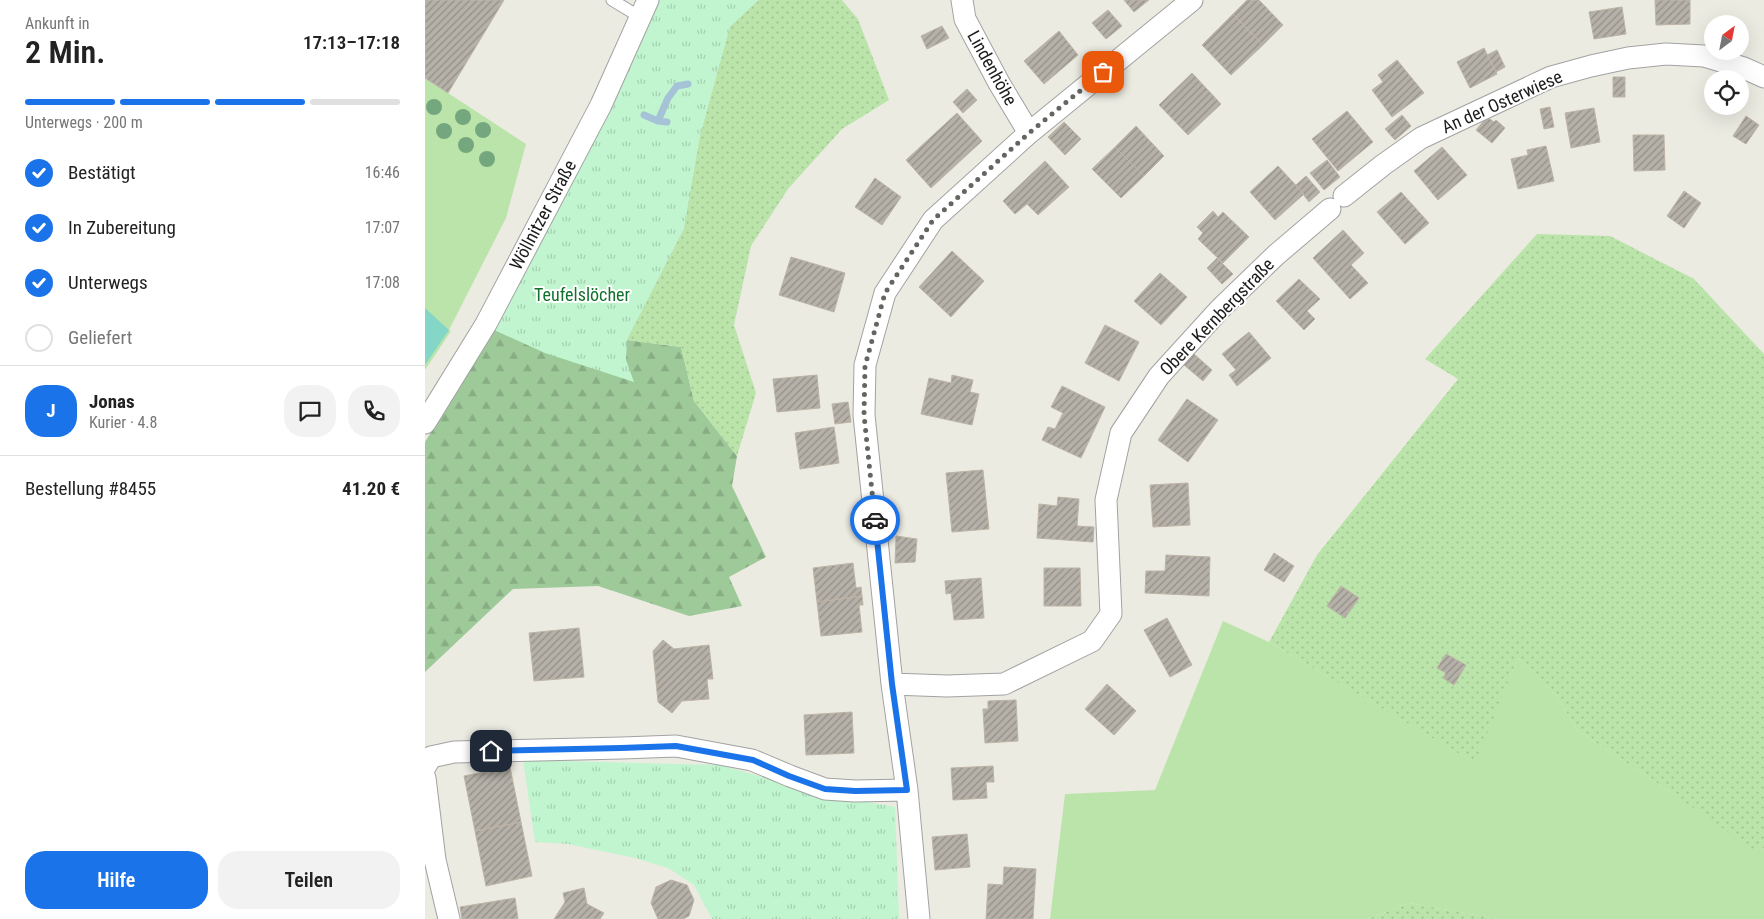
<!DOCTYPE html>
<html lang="de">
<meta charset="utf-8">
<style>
:root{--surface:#fff;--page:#f2f2f2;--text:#222;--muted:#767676;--line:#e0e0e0;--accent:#1a73e8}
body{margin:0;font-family:"Roboto Condensed",sans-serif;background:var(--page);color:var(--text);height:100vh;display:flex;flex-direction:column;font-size:19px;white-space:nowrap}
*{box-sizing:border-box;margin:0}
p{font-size:16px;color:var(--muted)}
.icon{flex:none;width:28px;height:28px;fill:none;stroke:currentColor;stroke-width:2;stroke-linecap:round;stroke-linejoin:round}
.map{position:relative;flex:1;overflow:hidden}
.drawer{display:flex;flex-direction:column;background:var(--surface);width:425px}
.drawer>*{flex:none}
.needle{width:32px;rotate:32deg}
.buttons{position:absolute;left:1279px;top:15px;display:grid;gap:10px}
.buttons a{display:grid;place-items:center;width:45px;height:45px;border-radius:50%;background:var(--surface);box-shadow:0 5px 20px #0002;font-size:25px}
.pin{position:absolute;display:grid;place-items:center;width:42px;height:42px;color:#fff;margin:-21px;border-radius:10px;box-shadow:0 2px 8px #0006}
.courier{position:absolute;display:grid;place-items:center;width:50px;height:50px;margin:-25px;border:4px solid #1a73e8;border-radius:50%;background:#fff;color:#222;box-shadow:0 1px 6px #0007}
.head em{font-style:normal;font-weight:600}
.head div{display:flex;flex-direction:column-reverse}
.head{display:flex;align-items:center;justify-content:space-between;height:85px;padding:0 25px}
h1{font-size:32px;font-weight:600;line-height:38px}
.bar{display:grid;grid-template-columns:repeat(4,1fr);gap:8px 5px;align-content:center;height:60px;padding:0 25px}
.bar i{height:6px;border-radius:4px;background:var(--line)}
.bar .current{background:var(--accent)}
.bar p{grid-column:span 4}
.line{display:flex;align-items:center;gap:12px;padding:0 25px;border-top:1px solid var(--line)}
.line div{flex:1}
.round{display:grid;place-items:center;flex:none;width:52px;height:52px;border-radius:20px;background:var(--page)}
ol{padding:0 25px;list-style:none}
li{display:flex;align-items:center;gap:15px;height:55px}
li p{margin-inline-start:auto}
li .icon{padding:5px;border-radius:50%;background:var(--accent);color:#fff;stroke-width:4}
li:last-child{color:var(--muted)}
li i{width:28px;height:28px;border:2px solid var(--line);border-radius:50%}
.button{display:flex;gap:10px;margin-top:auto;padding:10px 25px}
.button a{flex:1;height:58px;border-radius:20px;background:var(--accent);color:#fff;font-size:20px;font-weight:600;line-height:58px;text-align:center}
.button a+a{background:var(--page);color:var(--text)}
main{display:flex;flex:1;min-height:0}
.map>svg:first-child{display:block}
.grass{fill:#bbe4aa}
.forest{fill:url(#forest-firs)}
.park{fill:url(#park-tufts)}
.garden{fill:url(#garden-dots)}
.pitch{fill:#84d6c7}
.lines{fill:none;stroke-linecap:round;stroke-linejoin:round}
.stream{stroke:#a5c2d7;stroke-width:7}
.building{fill:url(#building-hatch);stroke:#bdb4a5}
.service-casing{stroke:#a2a2a2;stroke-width:13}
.minor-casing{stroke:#a2a2a2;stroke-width:23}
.service{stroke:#fff;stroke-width:11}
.minor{stroke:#fff;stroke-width:21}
.tree{fill:#75a77e}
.done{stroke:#646461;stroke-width:5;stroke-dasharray:0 9}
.route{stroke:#1a73e8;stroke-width:6}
.labels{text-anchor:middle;stroke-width:4;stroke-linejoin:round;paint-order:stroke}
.street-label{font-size:18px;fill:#1b1b1b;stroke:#fff}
.park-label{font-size:18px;fill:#13702d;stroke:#fff}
</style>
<main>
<section class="drawer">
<div class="head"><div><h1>2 Min.</h1><p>Ankunft in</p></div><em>17:13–17:18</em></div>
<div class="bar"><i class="current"></i><i class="current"></i><i class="current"></i><i></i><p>Unterwegs · 200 m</p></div>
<ol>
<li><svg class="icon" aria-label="check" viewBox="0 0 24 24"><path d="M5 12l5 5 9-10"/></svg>Bestätigt<p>16:46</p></li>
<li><svg class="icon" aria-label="check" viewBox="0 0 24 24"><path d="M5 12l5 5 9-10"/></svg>In Zubereitung<p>17:07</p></li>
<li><svg class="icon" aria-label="check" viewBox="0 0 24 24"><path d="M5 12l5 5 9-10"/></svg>Unterwegs<p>17:08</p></li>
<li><i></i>Geliefert</li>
</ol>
<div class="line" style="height:90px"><b class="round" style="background:var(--accent);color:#fff">J</b><div><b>Jonas</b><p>Kurier · 4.8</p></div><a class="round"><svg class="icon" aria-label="chat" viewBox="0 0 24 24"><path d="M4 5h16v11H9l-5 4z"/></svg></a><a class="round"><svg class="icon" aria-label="phone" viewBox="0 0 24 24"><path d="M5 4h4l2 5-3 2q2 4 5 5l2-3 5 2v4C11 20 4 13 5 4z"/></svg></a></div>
<div class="line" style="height:65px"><div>Bestellung #8455</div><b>41.20 €</b></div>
<div class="button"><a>Hilfe</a><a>Teilen</a></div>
</section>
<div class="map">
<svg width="1339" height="919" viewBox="0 0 1339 919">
<defs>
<pattern id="forest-firs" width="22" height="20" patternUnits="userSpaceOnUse" patternTransform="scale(1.25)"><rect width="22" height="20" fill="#9ec999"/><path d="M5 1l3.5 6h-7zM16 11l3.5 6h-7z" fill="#88ac83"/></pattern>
<pattern id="park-tufts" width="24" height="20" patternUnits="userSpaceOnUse" patternTransform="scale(1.25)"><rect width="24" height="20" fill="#c0f5cf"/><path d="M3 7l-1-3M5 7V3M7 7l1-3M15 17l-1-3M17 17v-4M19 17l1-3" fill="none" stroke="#a4d1b1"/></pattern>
<pattern id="garden-dots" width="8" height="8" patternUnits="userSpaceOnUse" patternTransform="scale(1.25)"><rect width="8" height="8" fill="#bbe4aa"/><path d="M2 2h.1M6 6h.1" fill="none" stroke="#a0c392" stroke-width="1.8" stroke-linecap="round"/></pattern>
<pattern id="building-hatch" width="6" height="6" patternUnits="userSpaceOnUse" patternTransform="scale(1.25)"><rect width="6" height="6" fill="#b5b1a8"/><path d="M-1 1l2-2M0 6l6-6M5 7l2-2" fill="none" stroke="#928f88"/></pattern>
</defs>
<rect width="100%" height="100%" fill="#ecebe2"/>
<!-- grass -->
<path class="grass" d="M 0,78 L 101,144 L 81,218 L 24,330 L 26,331 L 0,370 Z
M 798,621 L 844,642 L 1049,762 L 1093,658 L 1132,696 L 1152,730 L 1247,793 L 1334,844 L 1339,849 L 1339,919 L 1073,919 L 984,903 L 943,919 L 625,919 L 640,794 L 730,790 Z"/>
<!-- forest -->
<path class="forest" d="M 235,0 L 334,0 L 305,27 L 275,137 L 259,229 L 202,340 L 256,347 L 269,401 L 312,456 L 307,486 L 341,557 L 304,577 L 317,606 L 264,616 L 173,586 L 88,589 L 0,672 L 0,442 L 69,330 L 179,123 Z"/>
<!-- park -->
<path class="park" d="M 235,0 L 334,0 L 305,27 L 275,137 L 259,229 L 202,340 L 201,360 L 209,382 L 120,353 L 69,330 L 179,123 Z
M 98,760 L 295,765 L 398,794 L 470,807 L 474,919 L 287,919 L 269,885 L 243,868 L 210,858 L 143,844 L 110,842 Z"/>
<!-- garden -->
<path class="garden" d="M 334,0 L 417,0 L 433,19 L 464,100 L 417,129 L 363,189 L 326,246 L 309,325 L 331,393 L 312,456 L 269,401 L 256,347 L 202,340 L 259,229 L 275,137 L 305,27 Z
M 1112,234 L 1185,236 L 1269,279 L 1339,354 L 1339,849 L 1334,844 L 1327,849 L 1247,793 L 1152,730 L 1132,696 L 1093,658 L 1050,763 L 844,642 L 892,555 L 1033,379 L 1000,359 Z
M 984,903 L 1073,919 L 943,919 Z"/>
<!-- pitch -->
<path class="pitch" d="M 0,308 L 24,330 L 0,365 Z"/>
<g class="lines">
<!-- stream -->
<path class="stream" d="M 219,115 L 233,121 L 242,122
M 233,121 L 243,98 L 252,86 L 263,84"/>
</g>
<!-- building -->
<path class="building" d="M 0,0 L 79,0 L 23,93 L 0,78 Z
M 699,0 L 724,0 L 709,12 Z
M 822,0 L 834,0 L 858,25 L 838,45 L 808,14 Z
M 1230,0 L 1265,0 L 1265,24 L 1231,25 Z
M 1197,7 L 1201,34 L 1169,39 L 1164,12 Z
M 683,10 L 697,26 L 681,39 L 667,23 Z
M 808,14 L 838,45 L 806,75 L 777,45 Z
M 517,26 L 524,38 L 502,49 L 496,36 Z
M 634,31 L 653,55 L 619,84 L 599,61 Z
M 1059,48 L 1072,74 L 1045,88 L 1032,62 Z
M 1072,50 L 1080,67 L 1071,72 L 1062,55 Z
M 972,60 L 999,93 L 967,117 L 947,90 L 958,82 L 953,75 Z
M 767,73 L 796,104 L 763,135 L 734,105 Z
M 1188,77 L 1200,77 L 1200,97 L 1188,97 Z
M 542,89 L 552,100 L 538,113 L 528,102 Z
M 1125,107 L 1129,127 L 1119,129 L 1115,109 Z
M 1169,108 L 1175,142 L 1146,148 L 1140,113 Z
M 922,111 L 948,142 L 913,171 L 887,139 Z
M 532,113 L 557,141 L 506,188 L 481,160 Z
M 977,115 L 986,126 L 970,140 L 960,129 Z
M 1321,116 L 1334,125 L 1321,144 L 1308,136 Z
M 1062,117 L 1069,122 L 1071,120 L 1080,128 L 1067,143 L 1051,130 Z
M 639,122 L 656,139 L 640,155 L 623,137 Z
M 711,126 L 739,156 L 719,176 L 690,147 Z
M 1208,135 L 1239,135 L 1240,170 L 1209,171 Z
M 1121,146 L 1129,181 L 1093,189 L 1086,159 L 1103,155 L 1102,150 Z
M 690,147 L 719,176 L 696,198 L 667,169 Z
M 1017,147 L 1042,175 L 1013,200 L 989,171 Z
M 902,160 L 915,177 L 899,190 L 885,173 Z
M 620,161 L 644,187 L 613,215 L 602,204 L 590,214 L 578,201 Z
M 853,166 L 879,194 L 850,220 L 825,192 Z
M 881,176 L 895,192 L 884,202 L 871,185 Z
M 450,178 L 476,197 L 457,225 L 430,207 Z
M 1259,191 L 1276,203 L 1259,228 L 1242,216 Z
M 976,192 L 1004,223 L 980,244 L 952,212 Z
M 788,211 L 793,217 L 798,212 L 824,237 L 798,263 L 773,239 L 778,233 L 772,227 Z
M 918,230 L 939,253 L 926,265 L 943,283 L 925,299 L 888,258 Z
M 527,251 L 559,281 L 526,317 L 494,287 Z
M 366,257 L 420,273 L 409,312 L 354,295 Z
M 792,258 L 808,274 L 797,284 L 782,268 Z
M 735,273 L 762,297 L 736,325 L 709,301 Z
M 874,279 L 895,299 L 882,311 L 890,319 L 879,330 L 851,301 Z
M 680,325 L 714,342 L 694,381 L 660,363 Z
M 824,332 L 846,358 L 812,386 L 804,375 L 811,370 L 797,354 Z
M 769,354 L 787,370 L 778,381 L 759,365 Z
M 392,375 L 395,408 L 352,412 L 348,379 Z
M 527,375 L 548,380 L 545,392 L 554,394 L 547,425 L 496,414 L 504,378 L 526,383 Z
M 637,386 L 680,407 L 656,458 L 617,440 L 623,427 L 630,429 L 638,413 L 626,407 Z
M 762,399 L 793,420 L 763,462 L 733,440 Z
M 423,402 L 426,422 L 410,424 L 407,404 Z
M 409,427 L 414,463 L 375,469 L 370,433 Z
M 558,470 L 564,529 L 527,532 L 521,473 Z
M 763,483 L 765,525 L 728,527 L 725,485 Z
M 633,497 L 654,499 L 652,526 L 669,527 L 668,542 L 612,538 L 614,504 L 632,506 Z
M 471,536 L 492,539 L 490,562 L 470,563 Z
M 849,553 L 869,566 L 859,582 L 839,570 Z
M 741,555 L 785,557 L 784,596 L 720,593 L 721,571 L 740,571 Z
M 428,563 L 431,588 L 436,587 L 437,596 L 392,602 L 388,568 Z
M 619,568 L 655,568 L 656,606 L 619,606 Z
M 556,578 L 559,618 L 529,620 L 526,593 L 521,594 L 520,581 Z
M 916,586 L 934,598 L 920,618 L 902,606 Z
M 437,596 L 438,605 L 434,605 L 437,632 L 396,636 L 392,602 Z
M 742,618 L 767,665 L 745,677 L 719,630 Z
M 154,628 L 159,677 L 109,681 L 104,633 Z
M 238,640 L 249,649 L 284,645 L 288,679 L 282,679 L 284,699 L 257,701 L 247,713 L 233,702 L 228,651 Z
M 1021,654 L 1041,665 L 1029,685 L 1018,678 L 1021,673 L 1012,668 Z
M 682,684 L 711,711 L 689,735 L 660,709 Z
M 591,700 L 593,741 L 560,743 L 558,709 L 563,709 L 563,701 Z
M 427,712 L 429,753 L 381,755 L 379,715 Z
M 568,766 L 569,782 L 561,782 L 562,798 L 528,800 L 526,768 Z
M 85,767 L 96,822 L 50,831 L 39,776 Z
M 96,822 L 107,876 L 61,886 L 50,831 Z
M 542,834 L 545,867 L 510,870 L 507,837 Z
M 579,867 L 611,869 L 608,919 L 561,919 L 563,884 L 578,885 Z
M 246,880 L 262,885 L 269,900 L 264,916 L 258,919 L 233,919 L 226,903 L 231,887 Z
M 159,888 L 162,904 L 179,913 L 175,919 L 129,919 L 140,902 L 138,893 Z
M 90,898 L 93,919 L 37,919 L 35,907 Z"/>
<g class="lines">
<!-- service casing -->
<g class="service-casing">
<path id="service" d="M 187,0 L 215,17"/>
</g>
<!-- minor casing -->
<g class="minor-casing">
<path id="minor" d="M 537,0 L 540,19 L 574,83 L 604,133
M 919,196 L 958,165 L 996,138 L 1126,77 L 1166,66 L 1203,58 L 1241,54 L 1279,56 L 1319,68 L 1339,77
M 0,423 L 61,324 L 176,105 L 223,0
M 467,684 L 522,686 L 579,684 L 667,641 L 686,614 L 681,500 L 696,433 L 734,376 L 795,309 L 851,255 L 905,209
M 0,767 L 6,757 L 29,752 L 197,748 L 251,746 L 327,760 L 365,776 L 400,789 L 430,791 L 482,790
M 0,778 L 10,860 L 24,919
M 494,919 L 482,790 L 467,684 L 439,415 L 440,365 L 460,293 L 508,220 L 604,133 L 767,0"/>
</g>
<!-- service -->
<use href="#service" class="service"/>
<!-- minor -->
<use href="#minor" class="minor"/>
</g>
<!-- trees -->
<g class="tree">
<circle cx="9" cy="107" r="8"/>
<circle cx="38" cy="117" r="8"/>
<circle cx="58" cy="130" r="8"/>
<circle cx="19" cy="131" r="8"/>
<circle cx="41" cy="145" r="8"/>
<circle cx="62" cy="159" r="8"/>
</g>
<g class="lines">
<!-- done -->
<path class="done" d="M 450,520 L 439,415 L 440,366 L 460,293 L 508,220 L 604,133 L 678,72"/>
<!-- route -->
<path class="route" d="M 66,751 L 196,748 L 251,746 L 328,760 L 364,776 L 400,789 L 430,791 L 482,790 L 467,684 L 450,520"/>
</g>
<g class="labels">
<!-- street labels -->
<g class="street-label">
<text transform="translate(567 68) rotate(61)" y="6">Lindenhöhe</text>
<text transform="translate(1077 102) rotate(-24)" y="6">An der Osterwiese</text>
<text transform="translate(118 215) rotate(-62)" y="6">Wöllnitzer Straße</text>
<text transform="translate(792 317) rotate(-46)" y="6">Obere Kernbergstraße</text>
</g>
<!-- park labels -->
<g class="park-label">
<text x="157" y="301">Teufelslöcher</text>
</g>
</g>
</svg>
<div class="buttons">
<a><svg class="needle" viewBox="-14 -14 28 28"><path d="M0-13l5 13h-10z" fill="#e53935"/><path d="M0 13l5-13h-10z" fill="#767676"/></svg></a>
<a><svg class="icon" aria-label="locate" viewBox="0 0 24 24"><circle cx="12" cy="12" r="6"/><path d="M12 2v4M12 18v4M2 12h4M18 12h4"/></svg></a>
</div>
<div class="pin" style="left:678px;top:72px;background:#ea580c"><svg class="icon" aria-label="bag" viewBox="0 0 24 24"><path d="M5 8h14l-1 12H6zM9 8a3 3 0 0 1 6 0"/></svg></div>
<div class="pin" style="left:66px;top:751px;background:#1f2937"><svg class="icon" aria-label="home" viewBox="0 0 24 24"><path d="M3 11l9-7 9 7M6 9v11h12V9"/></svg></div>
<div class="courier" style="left:450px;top:520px"><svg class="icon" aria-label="car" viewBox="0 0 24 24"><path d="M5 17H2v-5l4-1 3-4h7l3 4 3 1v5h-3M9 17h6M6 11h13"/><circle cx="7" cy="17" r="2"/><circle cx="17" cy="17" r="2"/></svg></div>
</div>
</main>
